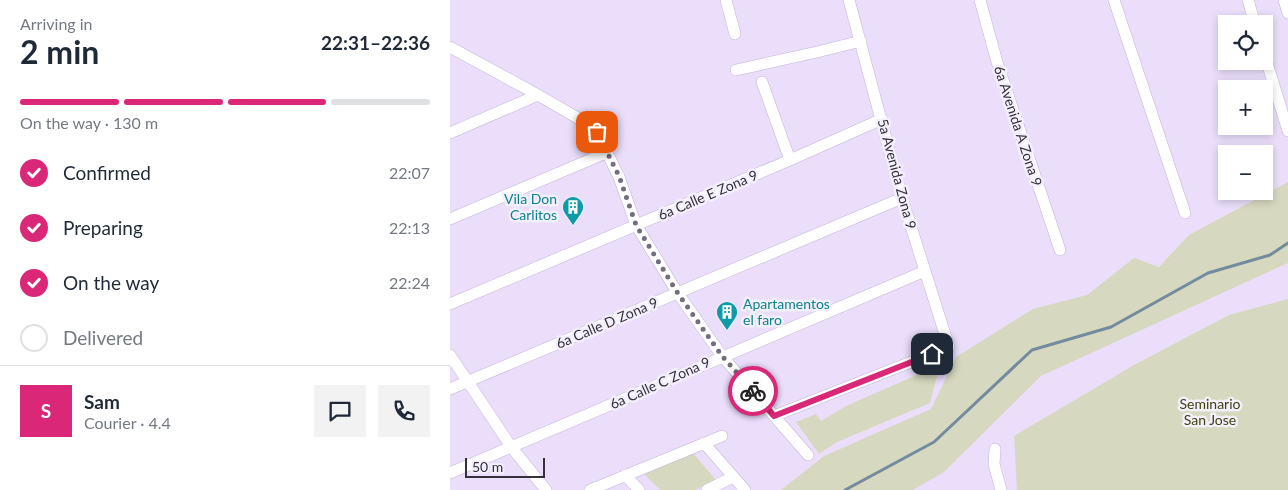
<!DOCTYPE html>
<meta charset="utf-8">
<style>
:root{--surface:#fff;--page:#f2f2f3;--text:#1f2937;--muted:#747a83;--line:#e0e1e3;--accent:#db2777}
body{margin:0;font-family:Lato,sans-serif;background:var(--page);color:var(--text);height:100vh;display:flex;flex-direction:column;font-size:19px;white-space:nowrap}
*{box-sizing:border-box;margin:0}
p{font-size:16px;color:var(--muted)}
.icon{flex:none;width:28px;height:28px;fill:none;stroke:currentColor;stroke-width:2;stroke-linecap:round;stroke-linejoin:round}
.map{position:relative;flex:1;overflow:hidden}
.details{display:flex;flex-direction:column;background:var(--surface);width:450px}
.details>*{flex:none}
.controls{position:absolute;left:768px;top:15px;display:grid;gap:10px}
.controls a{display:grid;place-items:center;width:55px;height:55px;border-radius:0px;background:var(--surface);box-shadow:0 2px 8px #0003;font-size:25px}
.scale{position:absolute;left:15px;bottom:12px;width:80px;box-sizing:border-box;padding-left:5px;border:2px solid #35303c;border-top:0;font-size:14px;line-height:18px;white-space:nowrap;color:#35303c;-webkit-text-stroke:4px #f3effb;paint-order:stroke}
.pin{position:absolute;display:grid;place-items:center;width:42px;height:42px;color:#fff;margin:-21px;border-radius:10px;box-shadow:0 2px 8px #0006}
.courier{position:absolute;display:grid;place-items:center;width:50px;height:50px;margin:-25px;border:4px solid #db2777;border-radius:50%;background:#fff;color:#222;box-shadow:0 1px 6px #0007}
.overview em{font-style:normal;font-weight:700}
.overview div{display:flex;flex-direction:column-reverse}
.overview{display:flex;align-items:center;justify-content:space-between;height:85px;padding:0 20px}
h1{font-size:32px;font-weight:700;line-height:38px}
.bar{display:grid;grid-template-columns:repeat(4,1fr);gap:8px 5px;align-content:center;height:60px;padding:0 20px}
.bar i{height:6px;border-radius:4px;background:var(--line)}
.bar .active{background:var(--accent)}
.bar p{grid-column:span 4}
.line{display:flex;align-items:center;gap:12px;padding:0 20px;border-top:1px solid var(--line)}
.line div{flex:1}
.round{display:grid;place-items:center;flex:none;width:52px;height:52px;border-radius:0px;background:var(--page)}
ol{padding:0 20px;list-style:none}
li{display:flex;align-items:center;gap:15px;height:55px}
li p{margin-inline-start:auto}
li .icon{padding:5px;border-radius:50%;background:var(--accent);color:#fff;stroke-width:4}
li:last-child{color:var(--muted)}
li i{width:28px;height:28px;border:2px solid var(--line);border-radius:50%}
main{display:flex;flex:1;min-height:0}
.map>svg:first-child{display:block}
.green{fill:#d6d9bf}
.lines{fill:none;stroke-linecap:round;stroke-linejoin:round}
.stream{stroke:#748b9f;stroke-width:3}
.minor-casing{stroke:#c1b5d2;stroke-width:12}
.minor{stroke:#fff;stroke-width:11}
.done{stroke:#746d7f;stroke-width:5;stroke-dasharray:0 9}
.route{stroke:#db2777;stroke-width:6}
.labels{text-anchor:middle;stroke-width:5;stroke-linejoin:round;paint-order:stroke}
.street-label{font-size:14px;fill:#35303c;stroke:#f3effb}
.culture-label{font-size:14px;fill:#0d838f;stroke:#f3effb;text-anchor:end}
.park-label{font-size:14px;fill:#3f410e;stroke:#f3effb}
</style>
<main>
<section class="details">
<div class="overview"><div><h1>2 min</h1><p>Arriving in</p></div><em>22:31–22:36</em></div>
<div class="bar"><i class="active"></i><i class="active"></i><i class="active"></i><i></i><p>On the way · 130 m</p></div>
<ol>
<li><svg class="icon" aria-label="check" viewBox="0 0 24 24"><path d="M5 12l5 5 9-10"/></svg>Confirmed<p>22:07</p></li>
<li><svg class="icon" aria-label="check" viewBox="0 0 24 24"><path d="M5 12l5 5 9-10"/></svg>Preparing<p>22:13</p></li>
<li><svg class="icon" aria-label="check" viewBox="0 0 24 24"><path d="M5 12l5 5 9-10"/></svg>On the way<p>22:24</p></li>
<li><i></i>Delivered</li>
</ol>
<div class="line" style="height:90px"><b class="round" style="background:var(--accent);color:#fff">S</b><div><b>Sam</b><p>Courier · 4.4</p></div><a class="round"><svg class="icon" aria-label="chat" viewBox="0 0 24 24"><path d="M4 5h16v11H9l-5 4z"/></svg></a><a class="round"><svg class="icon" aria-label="phone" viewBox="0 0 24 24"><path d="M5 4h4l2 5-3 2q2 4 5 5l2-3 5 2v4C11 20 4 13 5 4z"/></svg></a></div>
</section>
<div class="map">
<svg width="838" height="490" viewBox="0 0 838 490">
<rect width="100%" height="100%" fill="#eadefb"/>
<!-- green -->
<path class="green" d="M 838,182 L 838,263 L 591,376 L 494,472 L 463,490 L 331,490 L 374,456 L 481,409 L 506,357 L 583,309 L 637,295 L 684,258 L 709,267 L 739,235 Z
M 838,299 L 838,490 L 567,490 L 564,436 L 684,365 L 779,315 Z
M 485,367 L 487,376 L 480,403 L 387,442 L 369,454 L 346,422 L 366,414 L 371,421 L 396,406 Z
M 242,452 L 266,480 L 245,490 L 210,490 L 194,474 Z"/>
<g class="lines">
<!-- stream -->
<path class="stream" d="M 395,490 L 484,442 L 582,350 L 661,327 L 758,273 L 820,255 L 838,243"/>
<!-- minor casing -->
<g class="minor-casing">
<path id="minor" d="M 276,0 L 285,34
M 530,0 L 547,62 L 610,250
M 664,0 L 735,213
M 798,0 L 805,24
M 834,0 L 838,13
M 0,47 L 88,95 L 138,124 L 147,132 L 169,177 L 186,225 L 227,292 L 272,356 L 358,455
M 814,53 L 838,131
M 286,70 L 367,52 L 411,41
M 312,82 L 340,160
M 0,133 L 88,95
M 0,219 L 158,152
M 0,304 L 340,160 L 432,119
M 0,355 L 62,448 L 96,490
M 0,389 L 452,198
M 324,416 L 499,347 L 452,198 L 399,0
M 254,443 L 295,490
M 545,449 L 544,464 L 551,490
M 0,473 L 475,271
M 175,475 L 189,490
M 140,490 L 272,436
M 257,490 L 283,477"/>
</g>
<!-- minor -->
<use href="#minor" class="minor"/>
</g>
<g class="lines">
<!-- done -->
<path class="done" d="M 147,132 L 169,176 L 186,225 L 227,292 L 272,356 L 303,391"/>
<!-- route -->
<path class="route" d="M 303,391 L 324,416 L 482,354"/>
</g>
<!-- icons -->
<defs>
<g id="building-pin" transform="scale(1.125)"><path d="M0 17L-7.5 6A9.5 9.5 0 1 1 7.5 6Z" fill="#0f9aa8" stroke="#f3effb"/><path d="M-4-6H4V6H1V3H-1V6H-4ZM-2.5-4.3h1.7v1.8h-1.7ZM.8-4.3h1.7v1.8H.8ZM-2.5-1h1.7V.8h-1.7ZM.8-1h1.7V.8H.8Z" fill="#fff"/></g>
</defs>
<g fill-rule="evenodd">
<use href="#building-pin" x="123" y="207"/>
<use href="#building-pin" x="277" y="312"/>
</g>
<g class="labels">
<!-- street labels -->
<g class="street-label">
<text transform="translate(568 126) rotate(72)" y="5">6a Avenida A Zona 9</text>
<text transform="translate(447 174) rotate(75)" y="5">5a Avenida Zona 9</text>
<text transform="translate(258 195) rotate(-23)" y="5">6a Calle E Zona 9</text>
<text transform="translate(157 323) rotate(-23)" y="5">6a Calle D Zona 9</text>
<text transform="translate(210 383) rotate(-24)" y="5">6a Calle C Zona 9</text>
</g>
<!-- culture labels -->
<g class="culture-label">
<text x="107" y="204">Vila Don<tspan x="107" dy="16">Carlitos</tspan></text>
<text x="293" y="309" text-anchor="start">Apartamentos<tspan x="293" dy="16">el faro</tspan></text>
</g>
<!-- park labels -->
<g class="park-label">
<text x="760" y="409">Seminario<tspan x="760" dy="16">San Jose</tspan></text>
</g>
</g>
</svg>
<div class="controls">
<a><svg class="icon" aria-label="locate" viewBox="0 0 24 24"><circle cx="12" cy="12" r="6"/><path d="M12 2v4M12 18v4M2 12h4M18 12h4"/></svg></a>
<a>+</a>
<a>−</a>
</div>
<div class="scale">50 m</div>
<div class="pin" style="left:147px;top:132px;background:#ea580c"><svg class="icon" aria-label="bag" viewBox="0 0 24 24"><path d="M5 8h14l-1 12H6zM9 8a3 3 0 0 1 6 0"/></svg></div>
<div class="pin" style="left:482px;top:354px;background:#1f2937"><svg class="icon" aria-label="home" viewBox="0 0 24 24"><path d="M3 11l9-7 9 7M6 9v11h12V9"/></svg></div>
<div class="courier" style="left:303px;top:391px"><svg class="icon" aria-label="bike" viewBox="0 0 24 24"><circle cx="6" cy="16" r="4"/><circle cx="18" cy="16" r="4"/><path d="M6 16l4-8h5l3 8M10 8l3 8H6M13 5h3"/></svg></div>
</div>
</main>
